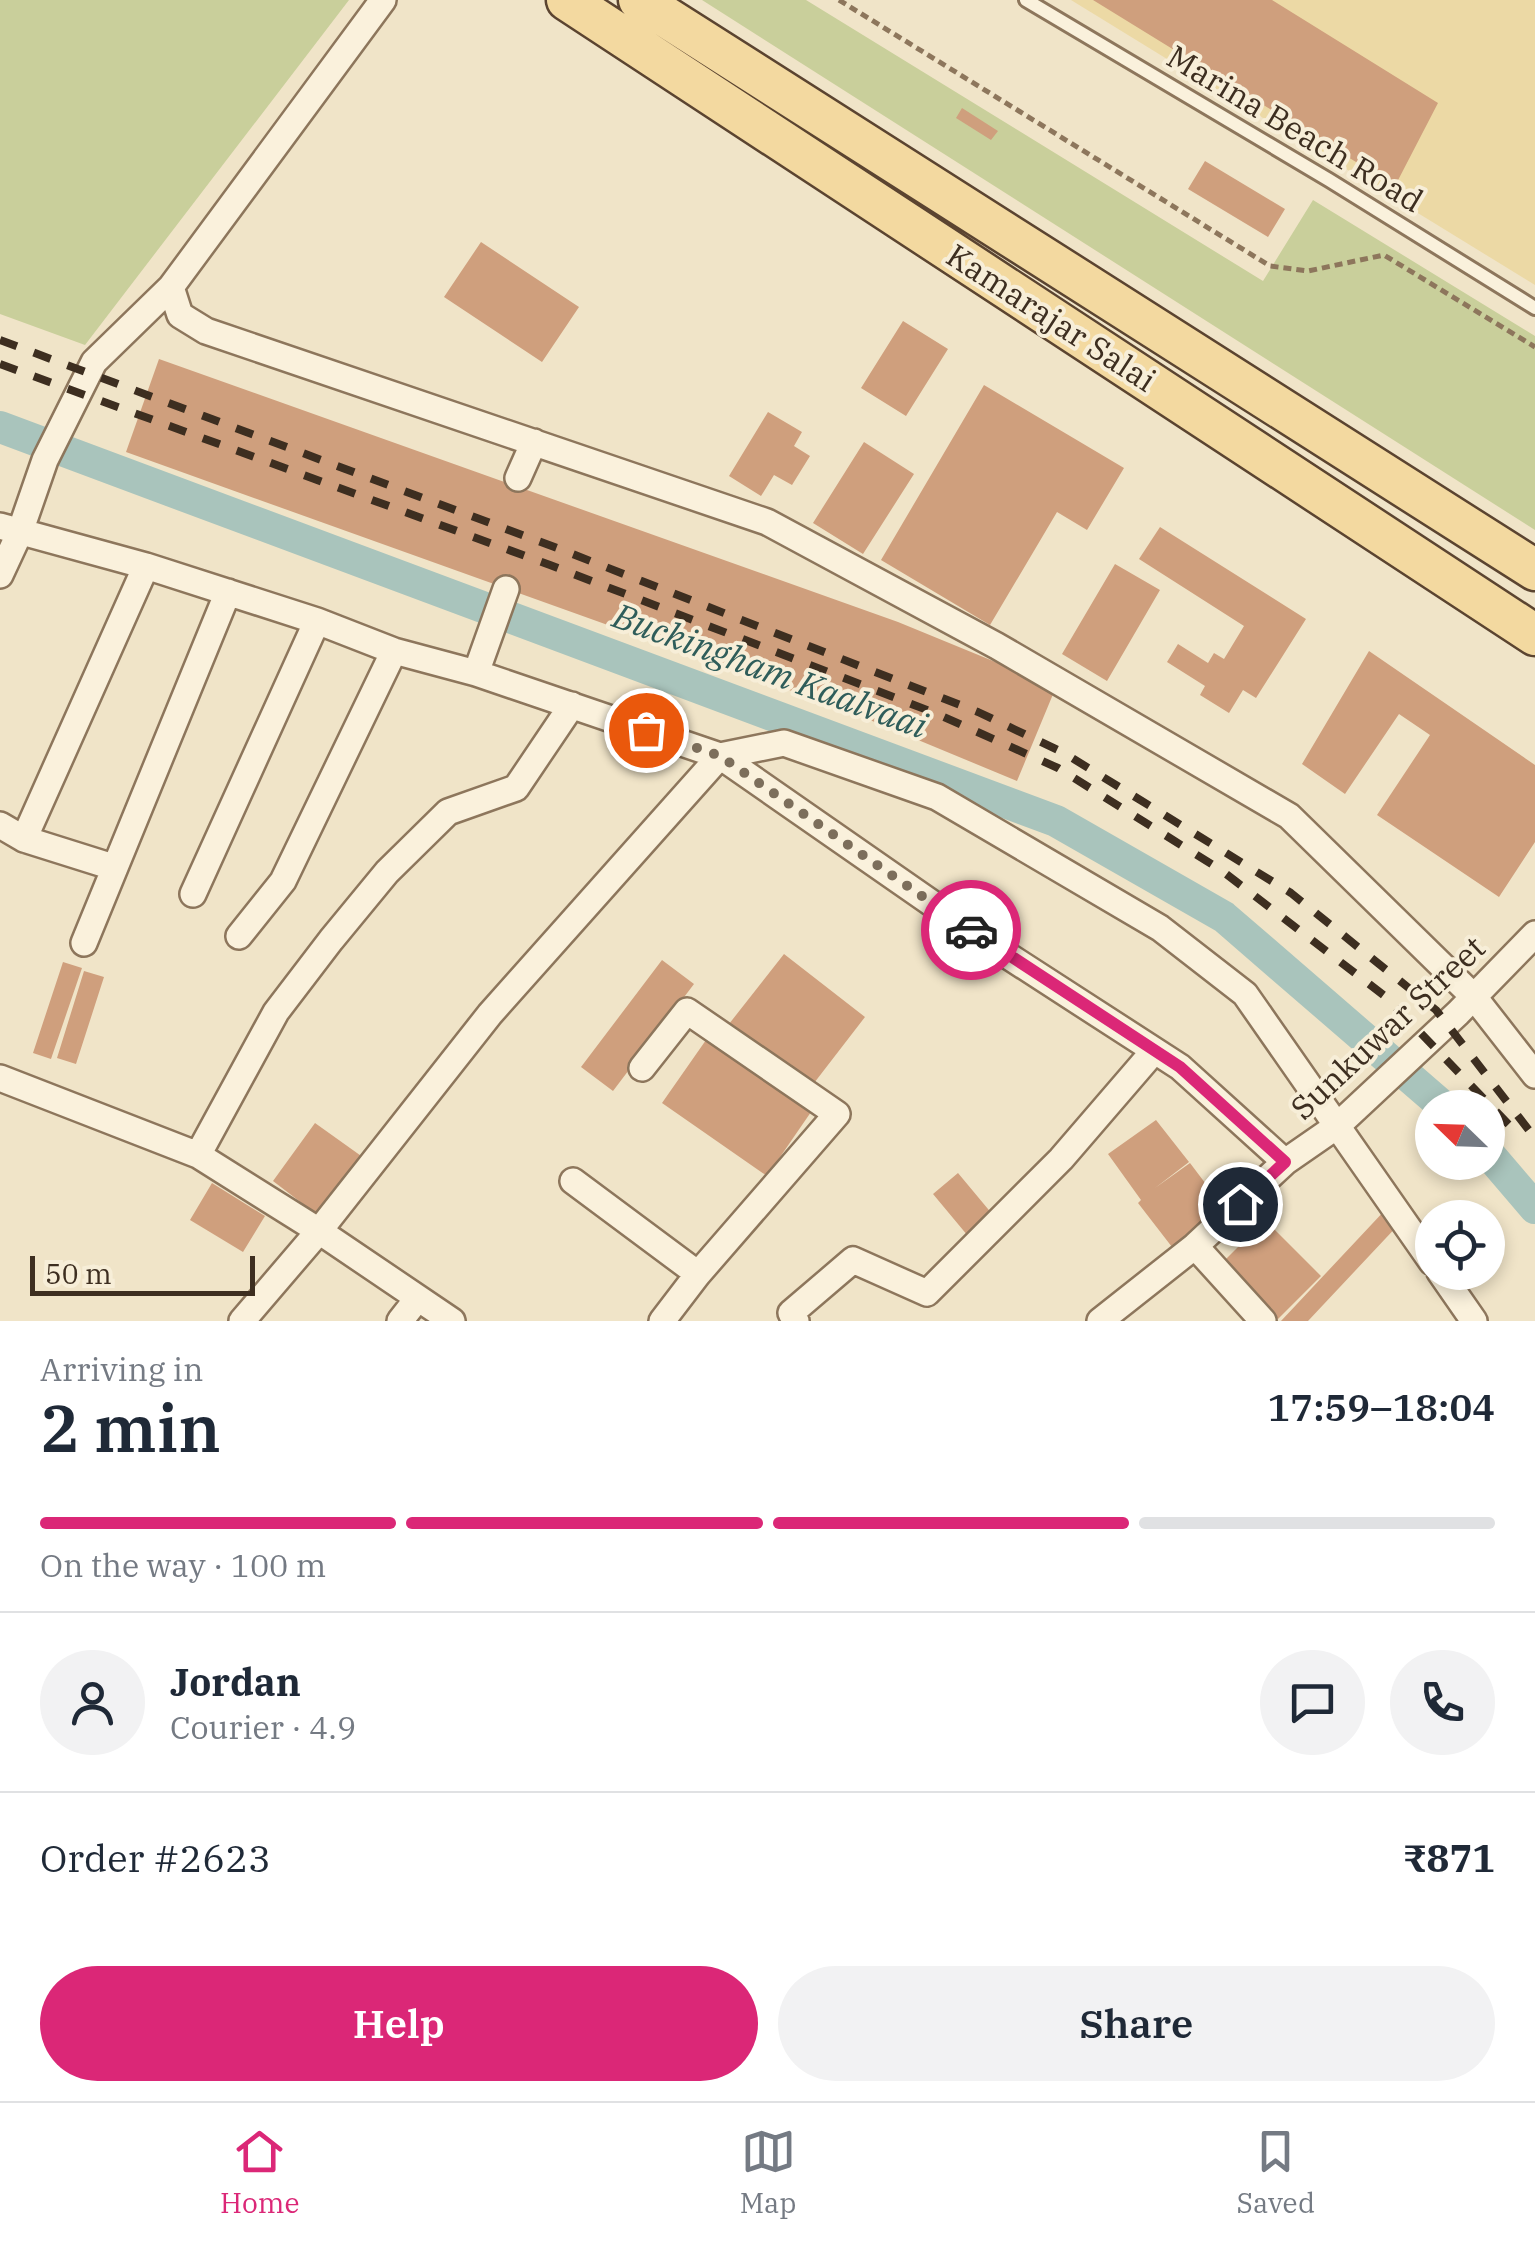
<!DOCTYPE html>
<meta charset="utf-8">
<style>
:root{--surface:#fff;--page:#f2f2f3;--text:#1f2937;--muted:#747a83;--line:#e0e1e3;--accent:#db2777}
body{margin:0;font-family:"IBM Plex Serif",serif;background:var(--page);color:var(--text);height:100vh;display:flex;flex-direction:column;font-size:38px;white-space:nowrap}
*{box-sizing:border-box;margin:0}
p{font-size:32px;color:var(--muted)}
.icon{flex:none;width:55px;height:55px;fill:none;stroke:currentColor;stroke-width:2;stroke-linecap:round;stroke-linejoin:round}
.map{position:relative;height:1321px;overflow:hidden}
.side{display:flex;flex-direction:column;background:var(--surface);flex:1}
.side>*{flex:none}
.needle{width:65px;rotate:293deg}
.buttons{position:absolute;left:1415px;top:1090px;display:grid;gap:20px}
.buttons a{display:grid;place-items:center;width:90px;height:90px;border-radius:50%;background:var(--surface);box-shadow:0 5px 15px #0003;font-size:50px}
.scale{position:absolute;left:30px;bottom:25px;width:225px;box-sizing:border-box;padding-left:10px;border:5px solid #3d2e20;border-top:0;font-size:28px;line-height:35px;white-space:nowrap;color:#3d2e20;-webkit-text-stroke:8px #f7eed8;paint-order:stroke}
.pin{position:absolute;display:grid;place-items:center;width:85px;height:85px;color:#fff;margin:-42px;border:5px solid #fff;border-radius:50%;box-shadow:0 2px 10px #0007}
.courier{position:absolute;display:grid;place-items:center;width:100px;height:100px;margin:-50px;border:8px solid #db2777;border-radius:50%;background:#fff;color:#222;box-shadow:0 2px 12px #0007}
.summary em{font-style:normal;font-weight:600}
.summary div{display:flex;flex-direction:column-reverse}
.summary{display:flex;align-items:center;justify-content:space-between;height:170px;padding:0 40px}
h1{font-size:65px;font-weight:600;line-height:75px}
.bar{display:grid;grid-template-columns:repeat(4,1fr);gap:15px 10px;align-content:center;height:120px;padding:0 40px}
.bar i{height:12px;border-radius:8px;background:var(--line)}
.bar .active{background:var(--accent)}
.bar p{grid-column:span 4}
.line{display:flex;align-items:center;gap:25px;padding:0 40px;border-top:2px solid var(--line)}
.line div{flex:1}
.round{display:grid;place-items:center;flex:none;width:105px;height:105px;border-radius:52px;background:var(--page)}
.button{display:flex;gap:20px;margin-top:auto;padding:20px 40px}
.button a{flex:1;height:115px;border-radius:60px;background:var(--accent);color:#fff;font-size:40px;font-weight:600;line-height:115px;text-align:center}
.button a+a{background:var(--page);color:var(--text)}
.tab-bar{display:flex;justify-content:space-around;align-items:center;height:140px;border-top:2px solid var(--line);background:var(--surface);font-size:28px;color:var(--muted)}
.tab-bar a{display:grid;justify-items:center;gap:5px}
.tab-bar .active{color:var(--accent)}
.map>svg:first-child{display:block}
.green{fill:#c9cf9b}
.sand{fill:#ecd9a5}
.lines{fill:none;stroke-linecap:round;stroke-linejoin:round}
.canal{stroke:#a9c4bc;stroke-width:32}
.building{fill:#cf9f7d}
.lane-casing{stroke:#8d765c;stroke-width:18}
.street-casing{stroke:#8d765c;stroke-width:30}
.primary-casing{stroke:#5b4430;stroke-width:45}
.path{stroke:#8d765c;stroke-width:5;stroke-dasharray:8 5;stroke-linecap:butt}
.lane{stroke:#faf1dc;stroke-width:12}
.street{stroke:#faf1dc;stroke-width:25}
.primary{stroke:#f3d9a0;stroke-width:40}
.rail{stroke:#3d2e20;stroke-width:8;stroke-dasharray:18 18;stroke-linecap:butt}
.done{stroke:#7c6e5b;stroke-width:10;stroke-dasharray:0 18}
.route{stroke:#db2777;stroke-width:12}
.labels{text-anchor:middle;stroke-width:8;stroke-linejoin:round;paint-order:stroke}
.street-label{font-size:32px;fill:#3d2e20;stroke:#f7eed8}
.water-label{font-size:35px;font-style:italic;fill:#2f5d5a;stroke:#f7eed8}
</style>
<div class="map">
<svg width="1535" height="1321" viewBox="0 0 1535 1321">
<rect width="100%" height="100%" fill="#f0e4c8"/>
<!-- green -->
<path class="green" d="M 0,0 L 349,0 L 85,345 L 0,314 Z
M 702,0 L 806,0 L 1263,281 L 1313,200 L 1535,336 L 1535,530 Z"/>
<!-- sand -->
<path class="sand" d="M 1071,0 L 1535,0 L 1535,285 Z"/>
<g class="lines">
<!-- canal -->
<path class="canal" d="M 0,427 L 1056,821 L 1224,917 L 1445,1108
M 1488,1153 L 1535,1208"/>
</g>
<!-- building -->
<path class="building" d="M 1093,0 L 1272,0 L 1438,103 L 1395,186 Z
M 962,108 L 998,131 L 991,140 L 956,118 Z
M 1205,161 L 1285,209 L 1268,237 L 1188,189 Z
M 481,242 L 579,307 L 542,362 L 444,297 Z
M 903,321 L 948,349 L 906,416 L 861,388 Z
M 159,359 L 898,622 L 1056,687 L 1017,781 L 853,713 L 126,452 Z
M 984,385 L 1124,468 L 1087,530 L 1057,512 L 990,625 L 881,560 Z
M 768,412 L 802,432 L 794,446 L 810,456 L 792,485 L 774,475 L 761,496 L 729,476 Z
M 864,442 L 914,474 L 863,554 L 813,523 Z
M 1160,527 L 1306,619 L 1256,698 L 1243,690 L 1229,713 L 1200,695 L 1205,686 L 1167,662 L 1178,644 L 1208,663 L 1214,653 L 1224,659 L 1244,626 L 1139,559 Z
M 1115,564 L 1160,590 L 1107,681 L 1062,654 Z
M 1369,651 L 1535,765 L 1535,842 L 1499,897 L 1377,815 L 1430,735 L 1399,714 L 1345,794 L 1302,764 Z
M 784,954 L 865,1017 L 811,1087 L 729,1024 Z
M 662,960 L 694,984 L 613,1091 L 581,1067 Z
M 63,962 L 82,968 L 51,1059 L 33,1053 Z
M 84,971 L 104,977 L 76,1064 L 57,1058 Z
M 706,1040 L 811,1112 L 767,1176 L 662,1103 Z
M 1156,1120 L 1189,1162 L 1155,1188 L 1190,1163 L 1224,1208 L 1172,1247 L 1138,1203 L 1141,1200 L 1108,1154 Z
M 315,1123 L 364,1158 L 320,1217 L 273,1181 Z
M 958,1173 L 998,1221 L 973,1242 L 933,1194 Z
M 212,1183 L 265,1216 L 243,1252 L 190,1220 Z
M 1387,1208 L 1401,1222 L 1308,1321 L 1281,1321 Z
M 1265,1220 L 1321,1276 L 1278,1319 L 1222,1263 Z"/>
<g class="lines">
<!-- lane casing -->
<g class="lane-casing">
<path id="lane" d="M 1026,0 L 1329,180 L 1535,308"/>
</g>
<!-- street casing -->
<g class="street-casing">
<path id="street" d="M 171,287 L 180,315 L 206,331 L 767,522 L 997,646 L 1289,816 L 1474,997 L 1535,1075
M 518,478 L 534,442
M 0,526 L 146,566 L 317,621 L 394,651 L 476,673 L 720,756 L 784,743 L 937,797 L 1160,928 L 1245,994 L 1432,1262
M 0,575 L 20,532 L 45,460 L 94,362 L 171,287 L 383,0
M 476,673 L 506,589
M 0,825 L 24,839 L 113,867
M 24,839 L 146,566
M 193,894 L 317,621
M 239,936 L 283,881 L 394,651
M 84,943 L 228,592
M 642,1068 L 687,1011 L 837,1114 L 698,1274 L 662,1321
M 0,1078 L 198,1155 L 319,1231 L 452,1321
M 198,1155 L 276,1012 L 331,940 L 387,872 L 448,812 L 516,788 L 572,705
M 573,1181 L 698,1274
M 1195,1246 L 1263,1321
M 1440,1272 L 1474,1321
M 242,1321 L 319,1231 L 490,1014 L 720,756 L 999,950 L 1180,1067 L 1285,1162
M 400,1321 L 418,1298
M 796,1321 L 791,1313 L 853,1260 L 927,1293 L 1061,1159 L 1154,1051
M 1100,1321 L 1195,1246 L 1285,1162 L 1337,1126 L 1458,1013 L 1535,934"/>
</g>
<!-- primary casing -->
<g class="primary-casing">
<path id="primary" d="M 567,0 L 1535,635
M 639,0 L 1535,570"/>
</g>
<!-- path -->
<path class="path" d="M 839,0 L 1270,266 L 1308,271 L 1384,255 L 1535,347"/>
<!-- lane -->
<use href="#lane" class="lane"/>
<!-- street -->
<use href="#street" class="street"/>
<!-- primary -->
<use href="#primary" class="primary"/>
<!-- rail -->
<path class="rail" d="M 0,340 L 557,548 L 978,712 L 1064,753 L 1291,893 L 1436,1010 L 1535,1138
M 0,364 L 550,565 L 935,713 L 1058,768 L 1221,870 L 1386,997 L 1512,1128"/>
</g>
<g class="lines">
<!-- done -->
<path class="done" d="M 646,730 L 720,756 L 971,930"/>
<!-- route -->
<path class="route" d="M 971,930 L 1180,1067 L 1285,1162 L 1240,1204"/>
</g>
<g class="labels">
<!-- street labels -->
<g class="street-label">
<text transform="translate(1295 129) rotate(31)" y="11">Marina Beach Road</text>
<text transform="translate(1051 318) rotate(33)" y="11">Kamarajar Salai</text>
<text transform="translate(1388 1028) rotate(-43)" y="11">Sunkuwar Street</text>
</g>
<!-- water labels -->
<g class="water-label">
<text transform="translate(770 671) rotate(20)" y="12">Buckingham Kaalvaai</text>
</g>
</g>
</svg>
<div class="buttons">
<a><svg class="needle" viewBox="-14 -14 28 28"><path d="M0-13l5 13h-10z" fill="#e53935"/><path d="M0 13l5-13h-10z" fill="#747a83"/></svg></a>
<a><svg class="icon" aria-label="locate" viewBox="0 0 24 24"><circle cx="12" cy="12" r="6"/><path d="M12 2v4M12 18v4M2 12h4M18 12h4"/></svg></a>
</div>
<div class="scale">50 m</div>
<div class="pin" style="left:646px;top:730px;background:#ea580c"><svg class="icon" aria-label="bag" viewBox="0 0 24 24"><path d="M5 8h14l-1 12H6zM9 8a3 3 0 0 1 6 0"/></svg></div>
<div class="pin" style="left:1240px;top:1204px;background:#1f2937"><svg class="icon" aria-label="home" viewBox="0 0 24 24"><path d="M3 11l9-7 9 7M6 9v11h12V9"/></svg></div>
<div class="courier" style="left:971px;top:930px"><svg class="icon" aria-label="car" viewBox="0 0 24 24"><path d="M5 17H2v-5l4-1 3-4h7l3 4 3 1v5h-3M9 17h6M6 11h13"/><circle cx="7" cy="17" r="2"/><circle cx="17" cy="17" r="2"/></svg></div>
</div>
<section class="side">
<div class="summary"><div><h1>2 min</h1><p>Arriving in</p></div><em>17:59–18:04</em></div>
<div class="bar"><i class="active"></i><i class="active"></i><i class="active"></i><i></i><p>On the way · 100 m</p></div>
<div class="line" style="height:180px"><a class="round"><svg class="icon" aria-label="person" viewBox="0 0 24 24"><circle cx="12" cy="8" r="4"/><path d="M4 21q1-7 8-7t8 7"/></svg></a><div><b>Jordan</b><p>Courier · 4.9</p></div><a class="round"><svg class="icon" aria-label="chat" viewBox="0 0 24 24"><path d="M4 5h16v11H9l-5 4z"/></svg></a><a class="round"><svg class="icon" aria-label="phone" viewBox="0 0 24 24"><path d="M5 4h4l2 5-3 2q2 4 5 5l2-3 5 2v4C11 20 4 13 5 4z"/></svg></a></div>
<div class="line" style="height:130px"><div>Order #2623</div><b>₹871</b></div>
<div class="button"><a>Help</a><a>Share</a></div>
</section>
<nav class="tab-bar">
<a class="active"><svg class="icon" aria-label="home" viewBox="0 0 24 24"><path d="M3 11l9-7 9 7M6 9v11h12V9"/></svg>Home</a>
<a><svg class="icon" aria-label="map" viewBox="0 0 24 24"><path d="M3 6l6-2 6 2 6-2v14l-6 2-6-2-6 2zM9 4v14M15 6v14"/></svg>Map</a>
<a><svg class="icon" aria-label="saved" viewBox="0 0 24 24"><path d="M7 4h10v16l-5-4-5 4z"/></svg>Saved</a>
</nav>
